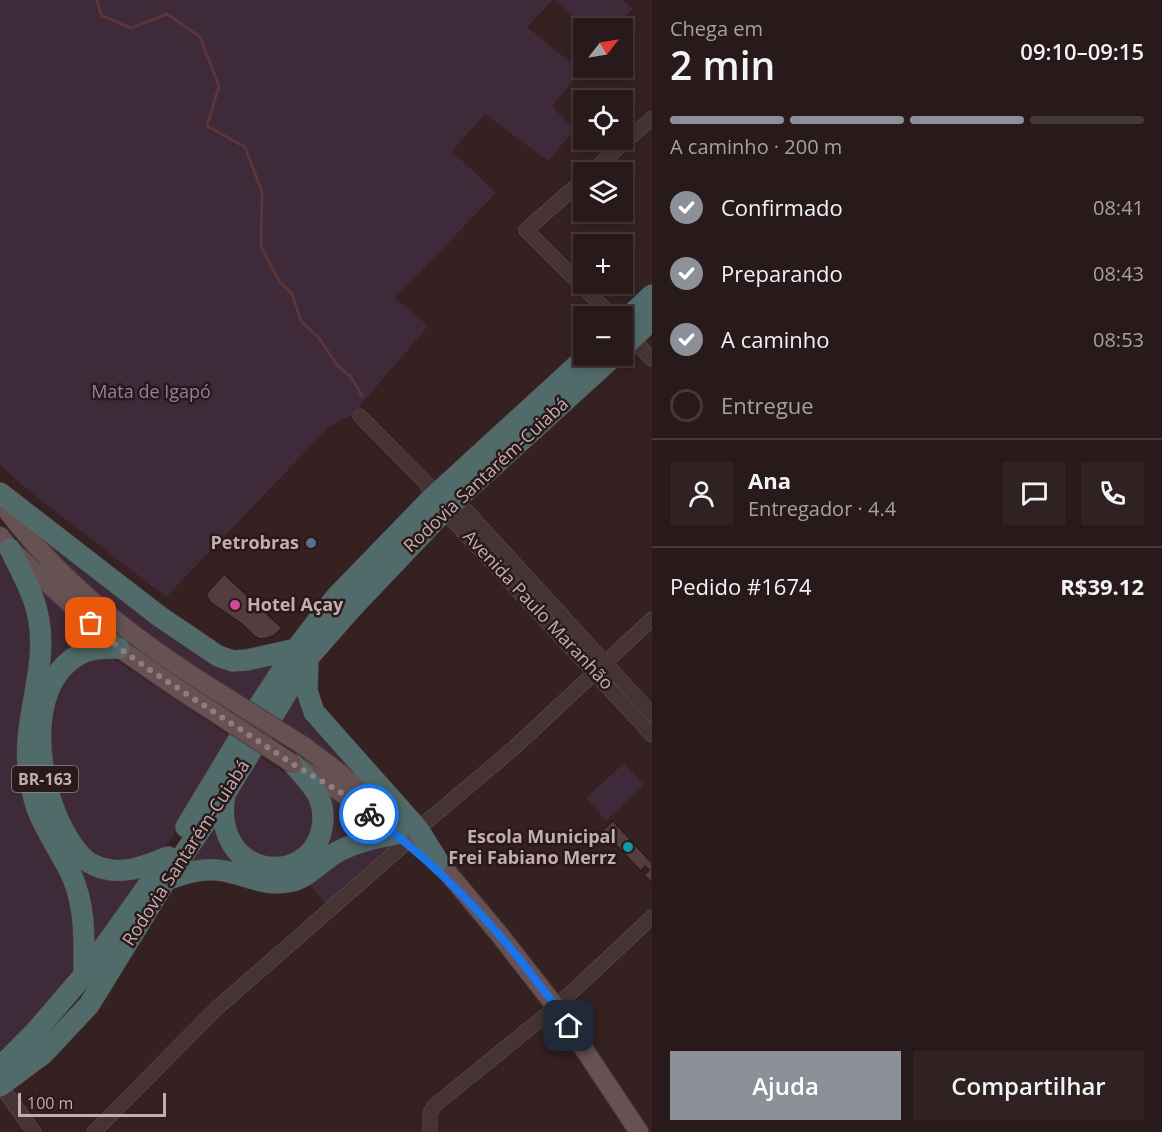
<!DOCTYPE html>
<html lang="pt">
<meta charset="utf-8">
<style>
:root{--surface:#28191a;--page:#302223;--text:#f1f3f6;--muted:#a5a0a2;--line:#443839;--accent:#8c9099}
body{margin:0;font-family:"Open Sans",sans-serif;background:var(--page);color:var(--text);height:100vh;display:flex;flex-direction:column;font-size:22px;white-space:nowrap}
*{box-sizing:border-box;margin:0}
p{font-size:20px;color:var(--muted)}
.icon{flex:none;width:33px;height:33px;fill:none;stroke:currentColor;stroke-width:2;stroke-linecap:round;stroke-linejoin:round}
.map{position:relative;flex:1;overflow:hidden}
.side{display:flex;flex-direction:column;background:var(--surface);width:510px}
.side>*{flex:none}
.needle{width:39px;rotate:59deg}
.fabs{position:absolute;left:573px;top:18px;display:grid;gap:12px}
.fabs a{display:grid;place-items:center;width:60px;height:60px;border-radius:0px;background:var(--surface);box-shadow:0 3px 9px #0003,0 0 0 2px var(--line);font-size:30px}
.scale{position:absolute;left:18px;bottom:15px;width:148px;box-sizing:border-box;padding-left:6px;border:3px solid #c2aeae;border-top:0;font-size:16px;line-height:21px;white-space:nowrap;color:#c2aeae;-webkit-text-stroke:4px #2a191a;paint-order:stroke}
.pin{position:absolute;display:grid;place-items:center;width:51px;height:51px;color:#fff;margin:-26px;border-radius:12px;box-shadow:0 3px 9px #0006}
.courier{position:absolute;display:grid;place-items:center;width:60px;height:60px;margin:-30px;border:4px solid #1a73e8;border-radius:50%;background:#fff;color:#222;box-shadow:0 2px 8px #0007}
.headline em{font-style:normal;font-weight:600}
.headline div{display:flex;flex-direction:column-reverse}
.headline{display:flex;align-items:center;justify-content:space-between;height:102px;padding:0 18px}
h1{font-size:39px;font-weight:600;line-height:45px}
.bar{display:grid;grid-template-columns:repeat(4,1fr);gap:9px 6px;align-content:center;height:72px;padding:0 18px}
.bar i{height:8px;border-radius:4px;background:var(--line)}
.bar .current{background:var(--accent)}
.bar p{grid-column:span 4}
.line{display:flex;align-items:center;gap:15px;padding:0 18px;border-top:2px solid var(--line)}
.line div{flex:1}
.round{display:grid;place-items:center;flex:none;width:63px;height:63px;border-radius:0px;background:var(--page)}
ol{padding:0 18px;list-style:none}
li{display:flex;align-items:center;gap:18px;height:66px}
li p{margin-inline-start:auto}
li .icon{padding:6px;border-radius:50%;background:var(--accent);color:#fff;stroke-width:4}
li:last-child{color:var(--muted)}
li i{width:33px;height:33px;border:3px solid var(--line);border-radius:50%}
.action{display:flex;gap:12px;margin-top:auto;padding:12px 18px}
.action a{flex:1;height:69px;border-radius:0px;background:var(--accent);color:#fff;font-size:24px;font-weight:600;line-height:69px;text-align:center}
.action a+a{background:var(--page);color:var(--text)}
main{display:flex;flex:1;min-height:0}
.map>svg:first-child{display:block}
.green{fill:#3f2a39}
.lines{fill:none;stroke-linecap:round;stroke-linejoin:round}
.stream{stroke:#5b3537;stroke-width:3}
.building{fill:#553d3e;stroke:#2c1b1c;stroke-width:1.5}
.minor-casing{stroke:#635152;stroke-width:15}
.major-casing{stroke:#4f3d3e;stroke-width:20}
.highway-casing{stroke:#503e3f;stroke-width:22}
.minor{stroke:#463435;stroke-width:14}
.major{stroke:#665253;stroke-width:18}
.highway{stroke:#516b6a;stroke-width:21}
.major-bridge-casing{stroke:#4f3d3e;stroke-width:20;stroke-linecap:butt}
.major-bridge{stroke:#665253;stroke-width:18}
.done{stroke:#917d7d;stroke-width:6;stroke-dasharray:0 10.8}
.route{stroke:#1a73e8;stroke-width:8}
.service-dot{fill:#5c6f8a;stroke:#2a191a;stroke-width:2}
.hotel-dot{fill:#d1479c;stroke:#2a191a;stroke-width:2}
.culture-dot{fill:#0f9aa8;stroke:#2a191a;stroke-width:2}
.labels{text-anchor:middle;stroke-width:5;stroke-linejoin:round;paint-order:stroke}
.shield{fill:#2a191a;stroke:#948182;stroke-width:1.5}
.shield-label{font-size:16px;font-weight:bold;fill:#c2aeae}
.park-label{font-size:18px;fill:#937ea2;stroke:#2a191a}
.street-label{font-size:18px;fill:#c2aeae;stroke:#2a191a}
.poi-label{font-size:18px;font-weight:bold;fill:#c2aeae;stroke:#2a191a;text-anchor:end}
</style>
<main>
<div class="map">
<svg width="652" height="1132" viewBox="0 0 652 1132">
<rect width="100%" height="100%" fill="#352122"/>
<!-- green -->
<path class="green" d="M 0,0 L 553,0 L 527,27 L 581,71 L 552,106 L 574,130 L 548,161 L 485,114 L 452,151 L 496,193 L 395,298 L 428,326 L 352,415 L 330,426 L 166,597 L 28,490 L 0,465 Z
M 555,0 L 622,0 L 633,9 L 612,28 L 587,28 Z
M 0,499 L 218,656 L 287,651 L 251,706 L 147,635 L 83,583 Z
M 0,555 L 24,599 L 31,623 L 30,814 L 46,851 L 66,883 L 77,911 L 73,979 L 0,1064 Z
M 28,573 L 103,642 L 42,691 Z
M 87,657 L 113,658 L 231,737 L 172,838 C 155,863 130,860 103,863 L 73,834 L 53,783 L 49,735 L 58,685 Z
M 304,675 L 304,691 L 410,826 L 347,770 L 279,719 Z
M 256,754 L 298,782 L 318,807 L 314,837 L 294,857 L 259,860 L 235,841 L 231,798 Z
M 624,763 L 644,785 L 606,821 L 586,798 Z
M 317,784 L 378,830 L 315,859 L 182,869 L 216,818 L 235,859 L 314,856 Z
M 384,843 L 390,848 L 326,905 L 308,882 L 341,859 Z
M 71,854 L 153,870 L 88,970 Z"/>
<g class="lines">
<!-- stream -->
<path class="stream" d="M 97,0 L 101,15 L 131,28 L 167,14 L 200,37 L 219,86 L 207,126 L 245,147 L 262,192 L 261,246 L 279,281 L 292,294 L 301,321 L 319,338 L 337,365 L 351,377 L 362,396"/>
</g>
<!-- building -->
<path class="building" d="M 224,574 L 282,628 L 275,635 L 268,638 L 260,639 L 254,636 L 242,624 L 210,602 L 206,594 Z
M 613,821 L 652,863 L 652,883 L 644,875 L 649,870 L 645,866 L 641,871 L 602,831 Z"/>
<g class="lines">
<!-- minor casing -->
<g class="minor-casing">
<path id="minor" d="M 591,172 L 652,118
M 584,179 L 526,230 L 612,316
M 628,334 L 652,359
M 360,416 L 427,484 L 432,498 L 652,735
M 451,494 L 652,714
M 412,834 L 515,747 L 652,619
M 1,1086 L 34,1132
M 94,1132 L 217,1008 L 407,842
M 430,1132 L 430,1113 L 435,1105 L 556,1007 L 652,917"/>
</g>
<!-- major casing -->
<g class="major-casing">
<path id="major" d="M 0,501 C 59,583 140,644 226,697
M 0,536 L 10,549 L 119,648 L 174,686 L 217,714
M 304,746 L 341,774 L 438,861 L 499,934 L 556,1007 L 639,1132
M 300,768 L 340,792 L 372,815"/>
</g>
<!-- highway casing -->
<g class="highway-casing">
<path id="highway" d="M 622,323 L 652,295
M 622,348 L 652,320
M 0,493 L 159,616 L 218,656 L 233,661 L 247,660 L 296,649
M 10,549 C 21,572 35,595 39,621 C 48,673 19,726 30,780 C 32,790 34,802 38,811 C 47,834 62,854 72,876 C 86,908 84,942 84,975
M 119,648 C 104,648 88,648 75,657 C 23,691 39,786 64,831 C 71,844 80,859 94,865 C 119,877 144,867 168,857
M 308,659 L 307,691 L 314,712 L 418,829 L 438,861
M 225,794 C 210,879 310,890 322,828 C 324,818 323,807 319,797 C 313,785 302,774 293,764
M 186,827 L 260,704 L 296,649 L 336,597 L 432,498 L 587,356
M 166,880 C 185,873 204,867 224,871 C 246,875 264,886 288,882 C 308,879 322,860 339,851 C 358,841 377,838 397,834
M 0,1067 L 35,1032 L 84,975 L 151,881
M 0,1086 L 43,1054 L 89,1005 L 166,880 L 225,794 L 308,658 L 351,609 L 445,510 L 614,356"/>
</g>
<!-- minor -->
<use href="#minor" class="minor"/>
<!-- major -->
<use href="#major" class="major"/>
<!-- highway -->
<use href="#highway" class="highway"/>
<!-- major-bridge casing -->
<g class="major-bridge-casing">
<path id="major-bridge" d="M 226,697 L 304,746
M 217,714 L 293,764"/>
</g>
<!-- major-bridge -->
<use href="#major-bridge" class="major-bridge"/>
</g>
<g class="lines">
<!-- done -->
<path class="done" d="M 91,623 L 119,648 L 150,670 L 293,764 L 340,792 L 369,814"/>
<!-- route -->
<path class="route" d="M 369,814 C 448,872 514,945 569,1026"/>
</g>
<!-- markers -->
<circle class="service-dot" cx="311" cy="543" r="6"/>
<circle class="hotel-dot" cx="235" cy="605" r="6"/>
<circle class="culture-dot" cx="628" cy="847" r="6"/>
<g class="labels">
<!-- shield labels -->
<rect class="shield" x="12" y="766" width="66" height="26" rx="4.5"/>
<g class="shield-label">
<text x="45" y="785">BR-163</text>
</g>
<!-- park labels -->
<g class="park-label">
<text x="151" y="398">Mata de Igapó</text>
</g>
<!-- street labels -->
<g class="street-label">
<text transform="translate(486 475) rotate(-43)" y="6">Rodovia Santarém-Cuiabá</text>
<text transform="translate(538 610) rotate(47)" y="6">Avenida Paulo Maranhão</text>
<text transform="translate(186 853) rotate(-57)" y="6">Rodovia Santarém-Cuiabá</text>
</g>
<!-- poi labels -->
<g class="poi-label">
<text x="299" y="549">Petrobras</text>
<text x="247" y="611" text-anchor="start">Hotel Açay</text>
<text x="616" y="843">Escola Municipal<tspan x="616" dy="21">Frei Fabiano Merrz</tspan></text>
</g>
</g>
</svg>
<div class="fabs">
<a><svg class="needle" viewBox="-14 -14 28 28"><path d="M0-13l5 13h-10z" fill="#e53935"/><path d="M0 13l5-13h-10z" fill="#a5a0a2"/></svg></a>
<a><svg class="icon" aria-label="locate" viewBox="0 0 24 24"><circle cx="12" cy="12" r="6"/><path d="M12 2v4M12 18v4M2 12h4M18 12h4"/></svg></a>
<a><svg class="icon" aria-label="layers" viewBox="0 0 24 24"><path d="M12 4l9 5-9 5-9-5zM3 14l9 5 9-5"/></svg></a>
<a>+</a>
<a>−</a>
</div>
<div class="scale">100 m</div>
<div class="pin" style="left:91px;top:623px;background:#ea580c"><svg class="icon" aria-label="bag" viewBox="0 0 24 24"><path d="M5 8h14l-1 12H6zM9 8a3 3 0 0 1 6 0"/></svg></div>
<div class="pin" style="left:569px;top:1026px;background:#1f2937"><svg class="icon" aria-label="home" viewBox="0 0 24 24"><path d="M3 11l9-7 9 7M6 9v11h12V9"/></svg></div>
<div class="courier" style="left:369px;top:814px"><svg class="icon" aria-label="bike" viewBox="0 0 24 24"><circle cx="6" cy="16" r="4"/><circle cx="18" cy="16" r="4"/><path d="M6 16l4-8h5l3 8M10 8l3 8H6M13 5h3"/></svg></div>
</div>
<section class="side">
<div class="headline"><div><h1>2 min</h1><p>Chega em</p></div><em>09:10–09:15</em></div>
<div class="bar"><i class="current"></i><i class="current"></i><i class="current"></i><i></i><p>A caminho · 200 m</p></div>
<ol>
<li><svg class="icon" aria-label="check" viewBox="0 0 24 24"><path d="M5 12l5 5 9-10"/></svg>Confirmado<p>08:41</p></li>
<li><svg class="icon" aria-label="check" viewBox="0 0 24 24"><path d="M5 12l5 5 9-10"/></svg>Preparando<p>08:43</p></li>
<li><svg class="icon" aria-label="check" viewBox="0 0 24 24"><path d="M5 12l5 5 9-10"/></svg>A caminho<p>08:53</p></li>
<li><i></i>Entregue</li>
</ol>
<div class="line" style="height:108px"><a class="round"><svg class="icon" aria-label="person" viewBox="0 0 24 24"><circle cx="12" cy="8" r="4"/><path d="M4 21q1-7 8-7t8 7"/></svg></a><div><b>Ana</b><p>Entregador · 4.4</p></div><a class="round"><svg class="icon" aria-label="chat" viewBox="0 0 24 24"><path d="M4 5h16v11H9l-5 4z"/></svg></a><a class="round"><svg class="icon" aria-label="phone" viewBox="0 0 24 24"><path d="M5 4h4l2 5-3 2q2 4 5 5l2-3 5 2v4C11 20 4 13 5 4z"/></svg></a></div>
<div class="line" style="height:78px"><div>Pedido #1674</div><b>R$39.12</b></div>
<div class="action"><a>Ajuda</a><a>Compartilhar</a></div>
</section>
</main>
